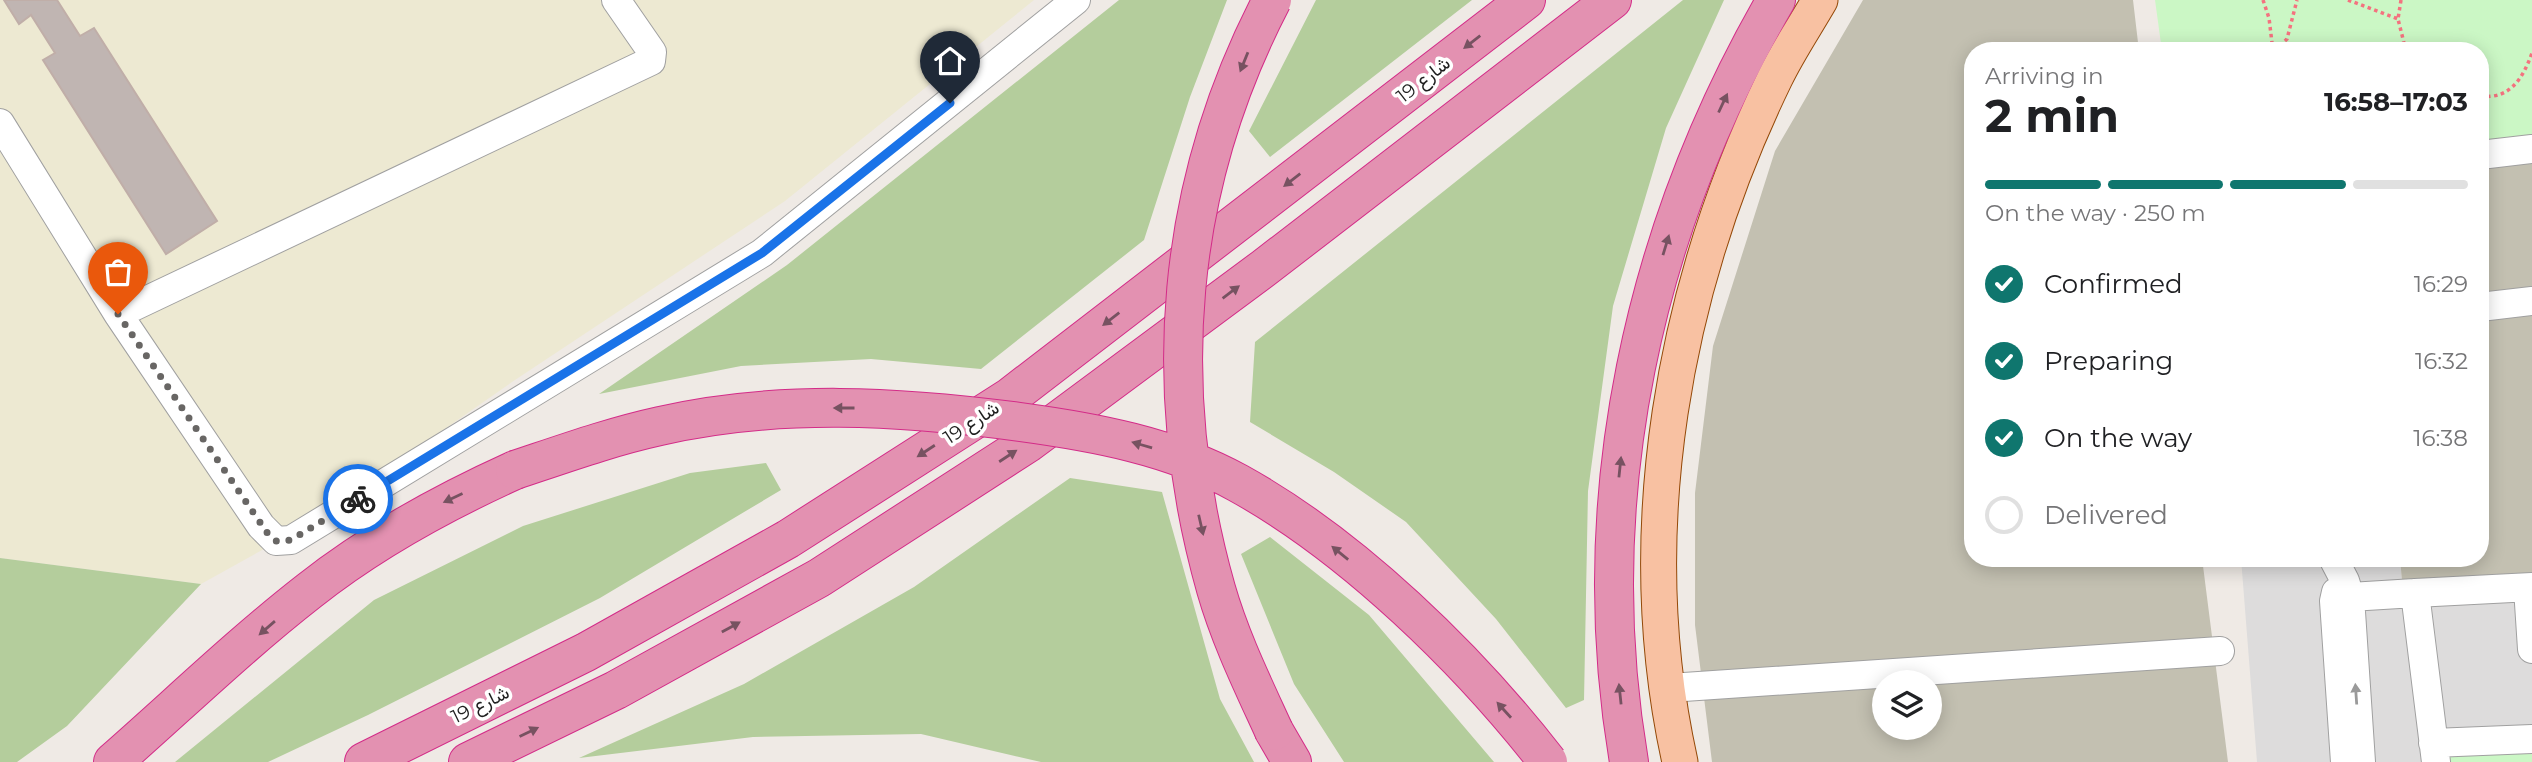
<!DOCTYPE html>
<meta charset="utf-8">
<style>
:root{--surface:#fff;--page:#f6f6f6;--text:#202124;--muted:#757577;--line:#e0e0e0;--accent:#0f766e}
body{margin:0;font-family:Montserrat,Vazirmatn,sans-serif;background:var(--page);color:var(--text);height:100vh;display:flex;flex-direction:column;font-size:26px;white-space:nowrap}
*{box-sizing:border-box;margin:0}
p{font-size:23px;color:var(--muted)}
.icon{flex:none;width:38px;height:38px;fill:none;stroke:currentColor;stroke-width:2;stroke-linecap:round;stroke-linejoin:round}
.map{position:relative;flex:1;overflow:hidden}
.side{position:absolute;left:1964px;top:42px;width:525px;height:525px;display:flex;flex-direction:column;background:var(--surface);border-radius:28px;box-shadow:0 4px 18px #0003}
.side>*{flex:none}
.controls{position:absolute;left:1872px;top:670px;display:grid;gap:14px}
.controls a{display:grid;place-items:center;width:70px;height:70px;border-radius:50%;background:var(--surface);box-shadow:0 4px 18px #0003;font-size:35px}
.pin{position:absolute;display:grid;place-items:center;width:60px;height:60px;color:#fff;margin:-72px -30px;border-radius:50% 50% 50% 0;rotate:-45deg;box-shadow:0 0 7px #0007}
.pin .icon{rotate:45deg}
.courier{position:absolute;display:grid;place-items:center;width:70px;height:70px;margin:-35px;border:5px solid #1a73e8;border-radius:50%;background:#fff;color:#222;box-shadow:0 2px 9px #0007}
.overview em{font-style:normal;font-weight:700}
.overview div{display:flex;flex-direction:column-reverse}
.overview{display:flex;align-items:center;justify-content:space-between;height:119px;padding:0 21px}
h1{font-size:46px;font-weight:700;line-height:52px}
.bar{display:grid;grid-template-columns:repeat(4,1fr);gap:10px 7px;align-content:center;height:84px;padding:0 21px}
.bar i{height:9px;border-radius:5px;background:var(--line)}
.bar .selected{background:var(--accent)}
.bar p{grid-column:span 4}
ol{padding:0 21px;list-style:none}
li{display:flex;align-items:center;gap:21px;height:77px}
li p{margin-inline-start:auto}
li .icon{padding:7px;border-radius:50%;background:var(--accent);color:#fff;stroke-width:4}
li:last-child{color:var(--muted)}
li i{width:38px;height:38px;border:4px solid var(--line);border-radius:50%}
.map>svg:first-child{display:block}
.residential{fill:#dddcdc}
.construction{fill:#c3c0b1;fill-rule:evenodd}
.farmland{fill:#ede9d2}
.forest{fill:#b4cd9c}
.park{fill:#cbf7c5}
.building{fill:#c0b5b2;stroke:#c0aea8;stroke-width:2}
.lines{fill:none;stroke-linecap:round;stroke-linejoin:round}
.minor-casing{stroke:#a0a0a0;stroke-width:30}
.major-casing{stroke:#934807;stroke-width:37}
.highway-casing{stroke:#d32c88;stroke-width:40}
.path{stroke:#f4727f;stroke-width:3.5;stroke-dasharray:3.5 3.5;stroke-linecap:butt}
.minor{stroke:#fff;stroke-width:28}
.major{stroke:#f8c1a2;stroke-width:35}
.highway{stroke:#e391b1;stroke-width:38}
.highway-bridge-casing{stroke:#d32c88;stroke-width:40;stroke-linecap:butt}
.highway-bridge{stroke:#e391b1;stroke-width:38}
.oneway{fill:#775261}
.oneway2{fill:#9a9a9a}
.done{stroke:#686664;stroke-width:7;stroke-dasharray:0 12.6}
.route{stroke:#1a73e8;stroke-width:9}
.labels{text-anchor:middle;stroke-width:7;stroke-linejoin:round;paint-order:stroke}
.street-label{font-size:19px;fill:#1f1f1f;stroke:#fff}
</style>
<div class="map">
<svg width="2532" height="762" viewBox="0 0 2532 762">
<rect width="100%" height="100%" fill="#efeae5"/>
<!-- residential -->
<path class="residential" d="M 2241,558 L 2400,558 L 2403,592 L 2532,582 L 2532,746 L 2440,762 L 2257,762 Z"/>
<!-- construction -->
<path class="construction" d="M 1863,0 L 2133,0 L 2139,51 L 1972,51 L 1972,558 L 2202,558 L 2228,762 L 1712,762 L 1695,625 L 1695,493 L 1713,346 L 1775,151 ZM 1885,682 L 1930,682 L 1930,728 L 1885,728 Z
M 2532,159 L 2532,580 L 2403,592 L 2400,558 L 2480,558 L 2480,163 Z"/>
<!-- farmland -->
<path class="farmland" d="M 0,0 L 1034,0 L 785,201 L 512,382 L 307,525 L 201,584 L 0,558 Z"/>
<!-- forest -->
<path class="forest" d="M 1119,0 L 1227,0 L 1190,97 L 1144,240 L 981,369 L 871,359 L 741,366 L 599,394 L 787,265 Z
M 1316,0 L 1472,0 L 1270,157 L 1249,131 Z
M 1683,0 L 1724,0 L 1666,128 L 1613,306 L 1588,491 L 1584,700 L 1566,708 L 1496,619 L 1406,522 L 1334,472 L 1250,422 L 1255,342 Z
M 766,463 L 781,490 L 600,598 L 368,715 L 268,762 L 175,762 L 374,600 L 523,526 L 690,473 Z
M 1070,478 L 1162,492 L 1220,699 L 1254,762 L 1041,762 L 921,734 L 753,737 L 579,758 L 744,684 L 914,587 Z
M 1270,537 L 1369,615 L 1494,762 L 1344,762 L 1294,684 L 1241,554 Z
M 0,558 L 201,584 L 67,726 L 17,762 L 0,762 Z"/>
<!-- park -->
<path class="park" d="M 2155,0 L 2532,0 L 2532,143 L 2480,148 L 2480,51 L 2162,51 Z
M 2532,746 L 2532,762 L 2440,762 L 2438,749 Z"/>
<!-- building -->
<path class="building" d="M 4,0 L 57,0 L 80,36 L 94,28 L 217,221 L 166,254 L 43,60 L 55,53 L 31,15 L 19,24 Z"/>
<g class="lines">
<!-- minor casing -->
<g class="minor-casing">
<path id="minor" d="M 0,123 L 118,314 L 261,526 L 276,541 L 291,540 L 762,253 L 1076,0
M 2480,155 L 2532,149
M 2480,307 L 2532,301
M 118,314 L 651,61 L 652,52 L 616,0
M 2333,558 L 2345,581 L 2350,597 L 2415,593
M 2528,588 L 2532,649
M 1669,688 L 2220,651
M 2433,743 L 2532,739
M 2345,762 L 2334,601 L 2336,592 L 2341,589 L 2350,597 L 2361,762
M 2436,762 L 2415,593 L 2532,587"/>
</g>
<!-- major casing -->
<g class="major-casing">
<path id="major" d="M 1680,762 C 1629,532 1673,288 1775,78 C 1788,51 1805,26 1820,0"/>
</g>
<!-- highway casing -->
<g class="highway-casing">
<path id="highway" d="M 1274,731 L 1292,762
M 113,762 C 178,705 241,644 309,591 C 372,541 442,503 515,470
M 364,762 L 586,652 L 788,539 L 1010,397 L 1526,0
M 468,762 L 616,690 L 819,578 L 1028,443 L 1264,268 L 1612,0
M 1629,762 C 1584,498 1643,230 1776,0"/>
</g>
<!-- path -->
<path class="path" d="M 2263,0 L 2269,18 L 2273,51
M 2348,0 L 2398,19
M 2401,0 L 2398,19 L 2406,51
M 2275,51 L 2287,39 L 2297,0
M 2480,96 C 2510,100 2523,78 2532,53"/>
<!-- minor -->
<use href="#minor" class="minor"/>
<!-- major -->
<use href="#major" class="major"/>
<!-- highway -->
<use href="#highway" class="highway"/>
<!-- highway-bridge casing -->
<g class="highway-bridge-casing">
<path id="highway-bridge" d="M 1272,0 C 1175,186 1159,388 1216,589 C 1230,638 1253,685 1274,731
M 515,470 C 563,454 610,437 660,426 C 778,399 900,406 1020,422 C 1094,432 1171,446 1238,483 C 1352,546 1468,659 1548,762"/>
</g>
<!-- highway-bridge -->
<use href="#highway-bridge" class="highway-bridge"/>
</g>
<!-- one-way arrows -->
<defs><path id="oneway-solid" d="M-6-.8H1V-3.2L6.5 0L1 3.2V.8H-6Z" transform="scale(1.75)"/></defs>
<g class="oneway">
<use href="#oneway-solid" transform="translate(1472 42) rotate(142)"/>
<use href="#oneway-solid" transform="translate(1244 62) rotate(112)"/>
<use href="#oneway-solid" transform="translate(1723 103) rotate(-65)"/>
<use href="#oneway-solid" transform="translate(1292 180) rotate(142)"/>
<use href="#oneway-solid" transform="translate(1666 245) rotate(-73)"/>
<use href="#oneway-solid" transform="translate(1231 292) rotate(-37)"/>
<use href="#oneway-solid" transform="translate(1111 319) rotate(142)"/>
<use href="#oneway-solid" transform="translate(844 408) rotate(-180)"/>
<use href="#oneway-solid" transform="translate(1142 445) rotate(-164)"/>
<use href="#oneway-solid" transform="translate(926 451) rotate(147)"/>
<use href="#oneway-solid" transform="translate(1008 456) rotate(-33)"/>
<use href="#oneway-solid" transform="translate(1620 467) rotate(-84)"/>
<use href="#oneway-solid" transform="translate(453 498) rotate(155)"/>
<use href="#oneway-solid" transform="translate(1201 525) rotate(77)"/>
<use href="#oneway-solid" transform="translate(1340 553) rotate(-141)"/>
<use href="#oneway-solid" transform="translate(731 627) rotate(-29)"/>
<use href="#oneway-solid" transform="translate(267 628) rotate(139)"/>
<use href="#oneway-solid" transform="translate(1620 694) rotate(-96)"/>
<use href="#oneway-solid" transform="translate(1504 710) rotate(-132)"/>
<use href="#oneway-solid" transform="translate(529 732) rotate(-26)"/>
</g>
<use class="oneway2" href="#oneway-solid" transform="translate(2356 694) rotate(-94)"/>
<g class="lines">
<!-- done -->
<path class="done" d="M 118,314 L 268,534 L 276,541 L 291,540 L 358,499"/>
<!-- route -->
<path class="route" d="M 358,499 L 762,253 L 950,103"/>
</g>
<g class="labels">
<!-- street labels -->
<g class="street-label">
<text transform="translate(1423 79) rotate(-38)" y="7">شارع 19</text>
<text transform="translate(971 422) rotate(-33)" y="7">شارع 19</text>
<text transform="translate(480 704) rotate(-26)" y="7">شارع 19</text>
</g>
</g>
</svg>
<div class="controls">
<a><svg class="icon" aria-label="layers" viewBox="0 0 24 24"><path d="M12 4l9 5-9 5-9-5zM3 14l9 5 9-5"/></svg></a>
</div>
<div class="pin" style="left:118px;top:314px;background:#ea580c"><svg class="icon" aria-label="bag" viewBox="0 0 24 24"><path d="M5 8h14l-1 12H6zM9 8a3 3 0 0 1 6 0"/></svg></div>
<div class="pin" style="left:950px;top:103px;background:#1f2937"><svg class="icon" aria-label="home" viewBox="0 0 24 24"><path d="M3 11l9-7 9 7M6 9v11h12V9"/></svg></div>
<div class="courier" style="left:358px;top:499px"><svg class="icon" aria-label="bike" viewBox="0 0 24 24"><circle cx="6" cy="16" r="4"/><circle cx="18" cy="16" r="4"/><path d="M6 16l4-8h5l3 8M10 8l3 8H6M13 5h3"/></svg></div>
<section class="side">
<div class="overview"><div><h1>2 min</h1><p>Arriving in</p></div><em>16:58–17:03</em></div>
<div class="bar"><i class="selected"></i><i class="selected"></i><i class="selected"></i><i></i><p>On the way · 250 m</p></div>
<ol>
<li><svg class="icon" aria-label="check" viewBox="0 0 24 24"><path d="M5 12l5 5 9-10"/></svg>Confirmed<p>16:29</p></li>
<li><svg class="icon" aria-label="check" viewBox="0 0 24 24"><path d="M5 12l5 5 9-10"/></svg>Preparing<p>16:32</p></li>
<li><svg class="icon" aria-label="check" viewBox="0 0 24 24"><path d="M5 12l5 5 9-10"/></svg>On the way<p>16:38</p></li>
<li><i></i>Delivered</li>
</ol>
</section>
</div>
